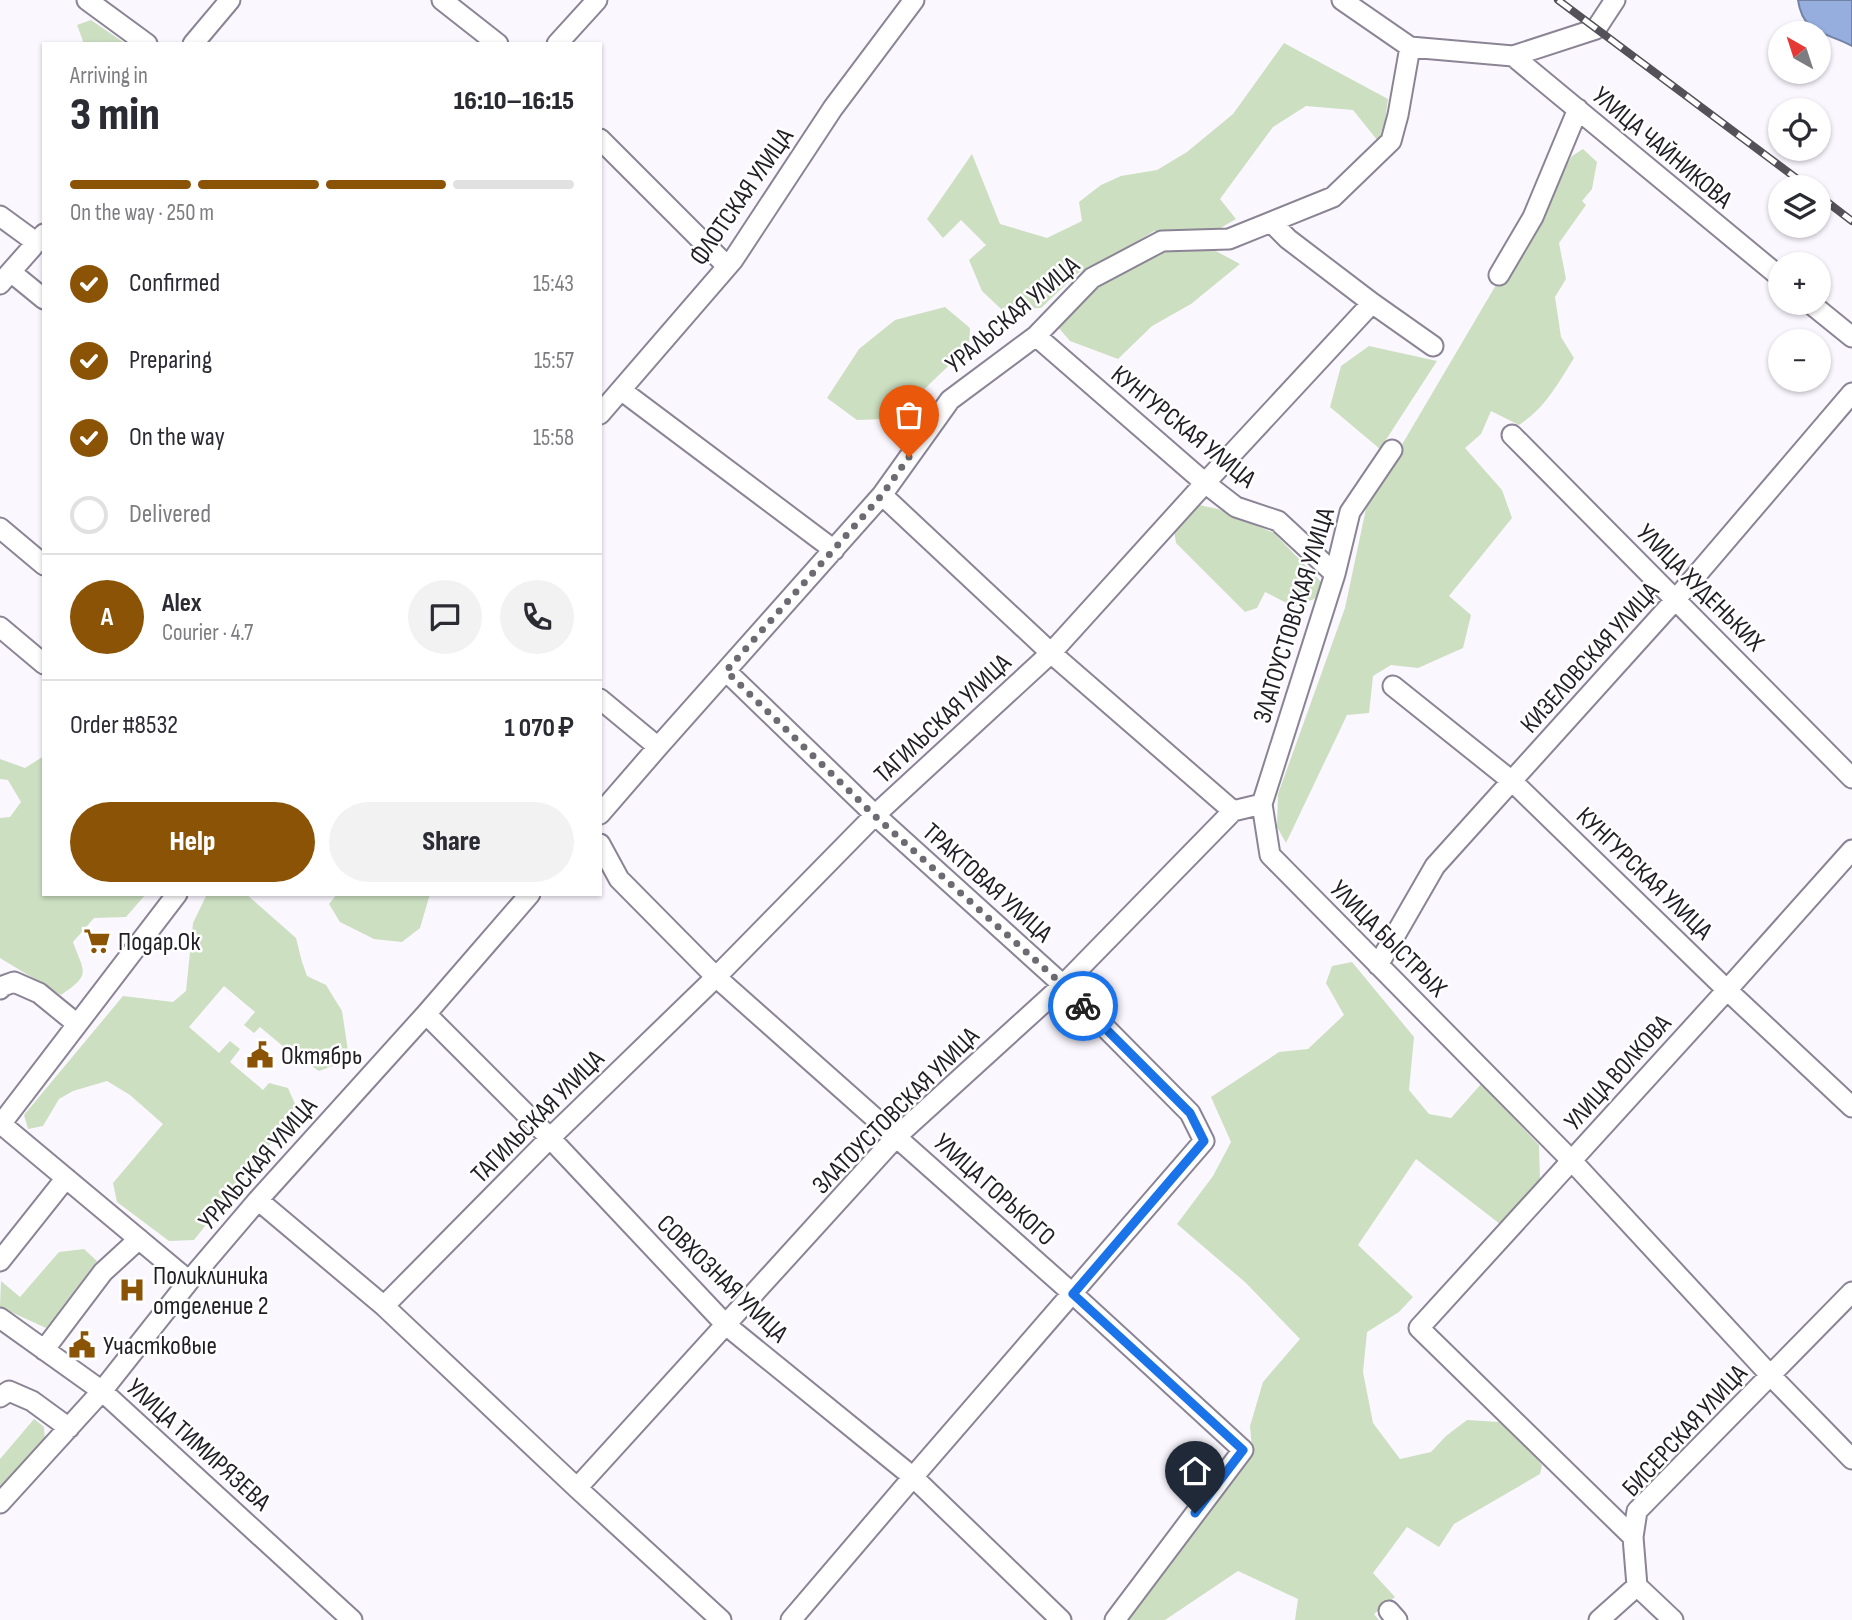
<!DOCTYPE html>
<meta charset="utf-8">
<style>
:root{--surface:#fff;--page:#f2f2f3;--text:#2b2b33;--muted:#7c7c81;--line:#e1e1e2;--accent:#8a5305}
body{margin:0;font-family:"Sofia Sans Condensed",sans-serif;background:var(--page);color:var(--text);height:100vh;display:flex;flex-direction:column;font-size:26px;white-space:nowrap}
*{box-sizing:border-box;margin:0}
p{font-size:23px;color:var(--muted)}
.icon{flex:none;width:38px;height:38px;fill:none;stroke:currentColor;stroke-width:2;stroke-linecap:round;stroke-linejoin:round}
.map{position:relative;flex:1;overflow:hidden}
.details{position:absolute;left:42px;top:42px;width:560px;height:854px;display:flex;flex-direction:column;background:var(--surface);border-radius:0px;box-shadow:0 2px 5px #0004}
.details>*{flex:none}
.needle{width:46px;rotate:321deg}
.buttons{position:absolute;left:1768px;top:21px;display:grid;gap:14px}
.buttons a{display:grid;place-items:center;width:63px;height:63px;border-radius:50%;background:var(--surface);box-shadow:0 2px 5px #0004;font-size:35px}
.pin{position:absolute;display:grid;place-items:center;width:60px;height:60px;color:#fff;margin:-72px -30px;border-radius:50% 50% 50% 0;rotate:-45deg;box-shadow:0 0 7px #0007}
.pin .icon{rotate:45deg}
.courier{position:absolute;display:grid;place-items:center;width:70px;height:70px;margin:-35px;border:5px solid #1a73e8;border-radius:50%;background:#fff;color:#222;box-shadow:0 2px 9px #0007}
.headline em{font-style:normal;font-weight:800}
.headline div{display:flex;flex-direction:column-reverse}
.headline{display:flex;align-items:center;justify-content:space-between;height:119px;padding:0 28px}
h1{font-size:46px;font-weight:800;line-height:52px}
.bar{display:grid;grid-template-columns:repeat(4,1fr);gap:10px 7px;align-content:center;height:84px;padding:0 28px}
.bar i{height:9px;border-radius:5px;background:var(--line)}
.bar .selected{background:var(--accent)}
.bar p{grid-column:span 4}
.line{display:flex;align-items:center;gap:18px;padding:0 28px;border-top:2px solid var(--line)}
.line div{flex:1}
.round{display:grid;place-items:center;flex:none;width:74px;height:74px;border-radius:37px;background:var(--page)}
ol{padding:0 28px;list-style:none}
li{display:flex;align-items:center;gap:21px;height:77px}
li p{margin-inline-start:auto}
li .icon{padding:7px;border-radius:50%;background:var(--accent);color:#fff;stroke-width:4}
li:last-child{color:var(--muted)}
li i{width:38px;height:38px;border:4px solid var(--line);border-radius:50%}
.primary-button{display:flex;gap:14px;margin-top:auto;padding:14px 28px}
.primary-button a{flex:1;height:80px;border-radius:42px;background:var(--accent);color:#fff;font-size:28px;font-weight:800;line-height:80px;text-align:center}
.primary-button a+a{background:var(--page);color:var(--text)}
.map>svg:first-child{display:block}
.green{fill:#ccdfc1}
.water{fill:#96aedd;stroke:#7383a6;stroke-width:2}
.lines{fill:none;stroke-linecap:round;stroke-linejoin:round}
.minor-casing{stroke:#8b8495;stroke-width:23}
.minor{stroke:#fff;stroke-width:19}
.rail-casing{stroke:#545158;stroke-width:8}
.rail{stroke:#fff;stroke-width:5;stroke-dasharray:16;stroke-linecap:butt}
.done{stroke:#6d6a71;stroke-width:7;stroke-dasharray:0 12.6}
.route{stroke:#1a73e8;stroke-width:9}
.labels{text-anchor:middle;stroke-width:5;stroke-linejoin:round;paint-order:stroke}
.street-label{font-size:26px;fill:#211e25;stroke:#fff}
.poi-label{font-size:26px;fill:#211e25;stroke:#fff;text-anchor:start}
</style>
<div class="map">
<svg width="1852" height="1620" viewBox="0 0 1852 1620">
<rect width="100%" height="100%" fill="#fbf7ff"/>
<!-- green -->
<path class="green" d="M 91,20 L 126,44 L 81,44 L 83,41 L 77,25 Z
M 1284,43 L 1388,99 L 1385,121 L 1378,141 L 1353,110 L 1306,106 L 1273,127 L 1220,199 L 1236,219 L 1217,230 L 1154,231 L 1115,255 L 1078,273 L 1041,308 L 1001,309 L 982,291 L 969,260 L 986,245 L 961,220 L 943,238 L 927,219 L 972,154 L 1000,224 L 1047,238 L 1082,221 L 1079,202 L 1101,185 L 1121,176 L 1157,170 L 1187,152 L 1233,114 Z
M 1583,149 L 1597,162 L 1592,189 L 1582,201 L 1586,205 L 1559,243 L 1566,279 L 1555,297 L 1561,337 L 1574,358 C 1558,384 1545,408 1519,425 L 1491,411 L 1481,434 L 1465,448 L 1502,490 L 1512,518 L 1449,596 L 1471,615 L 1463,648 L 1418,668 L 1391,665 L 1373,676 L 1369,713 L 1347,715 L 1286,843 L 1277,827 L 1278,794 L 1345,608 L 1367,504 L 1572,156 Z
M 1214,250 L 1240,264 L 1191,304 L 1152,326 L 1118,359 L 1070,341 L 1057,326 L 1108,279 L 1165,252 Z
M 945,307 L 970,328 L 969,346 L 913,400 L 884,419 L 857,420 L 827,398 L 859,349 L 895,320 Z
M 1369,346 L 1437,361 L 1380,449 L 1330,407 L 1341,366 Z
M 1199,505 L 1218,509 L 1274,533 L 1324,585 L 1314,599 L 1294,607 L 1265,592 L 1257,608 L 1245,612 L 1176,543 L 1174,530 Z
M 44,756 L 44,894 L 146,894 L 126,917 L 94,918 L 73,942 C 84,973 92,974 61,995 L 0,958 L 0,818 L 10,817 L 21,802 L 8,780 L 0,779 L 0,759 L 25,768 Z
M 207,894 L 246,894 L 296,938 L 302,962 L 307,976 L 326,985 L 342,1011 L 348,1051 L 335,1065 L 319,1071 L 290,1052 L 260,1027 L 254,1033 L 244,1025 L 255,1012 L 224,986 L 189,1027 L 219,1053 L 230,1041 L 240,1049 L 230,1062 L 263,1090 L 269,1083 L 288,1088 L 295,1104 L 286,1124 L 194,1240 L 169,1241 L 117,1202 L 113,1183 L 163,1124 L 130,1095 L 107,1081 L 73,1091 L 59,1099 L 43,1126 L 28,1129 L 24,1115 L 123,996 L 173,1002 L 186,991 L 193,923 Z
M 337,894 L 430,894 L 420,928 L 402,942 L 374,939 L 340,922 L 329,904 Z
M 1352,962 L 1414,1037 L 1409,1090 L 1429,1114 L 1451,1118 L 1481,1084 L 1539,1145 L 1540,1180 L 1500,1224 L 1416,1159 L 1358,1245 L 1413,1297 L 1399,1312 L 1367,1332 L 1363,1372 L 1373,1423 L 1400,1459 L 1431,1452 L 1446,1436 L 1467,1420 L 1499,1422 L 1526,1445 L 1542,1465 L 1540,1474 L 1454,1524 L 1439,1547 L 1407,1527 L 1373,1573 L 1395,1597 L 1374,1614 L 1379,1620 L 1295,1620 L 1298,1599 L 1238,1571 L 1165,1620 L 1128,1620 L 1252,1448 L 1250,1426 L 1263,1382 L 1300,1339 L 1246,1283 L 1177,1224 L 1213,1176 L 1231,1142 L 1211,1097 L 1279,1052 L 1308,1049 L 1344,1015 L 1326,983 L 1332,966 Z
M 84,1249 L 97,1261 L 46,1328 L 0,1307 L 1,1281 L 20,1297 L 59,1252 Z
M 34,1419 L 44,1427 L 45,1442 L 0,1488 L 0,1459 Z"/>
<!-- water -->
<path class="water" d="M 1798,0 L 1852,0 L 1852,46 C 1827,32 1803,35 1798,0 Z"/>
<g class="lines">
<!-- minor casing -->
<g class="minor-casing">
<path id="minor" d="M 87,0 L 147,44
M 442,0 L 498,44
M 1342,0 L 1410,47 L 1513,56 L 1596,29 L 1615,0
M 193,44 L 230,0
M 557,44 L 597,0
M 1513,56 L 1780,277
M 600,139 L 727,266
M 0,216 L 37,243
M 1272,223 L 1288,239 L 1372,303 L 1433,346
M 11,272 L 44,299
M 1499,275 L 1533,217 L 1578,109
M 0,284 L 44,234
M 1810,303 L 1852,337
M 1036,336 L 1205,483 L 1236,507 L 1278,521 L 1335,574
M 621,390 L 834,550
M 600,414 L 733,260 L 833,108 L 914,0
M 1512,435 L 1852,778
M 882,495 L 1051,653 L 1233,811 L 1262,804 L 1270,855 L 1572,1161 L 1771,1376 L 1852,1459
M 0,528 L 44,565
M 0,627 L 44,664
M 726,671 L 875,815 L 1063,985 L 1190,1113 L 1204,1141 L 913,1477 L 791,1620
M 1393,686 L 1513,782 L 1727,990 L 1852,1107
M 600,699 L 658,747
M 1262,804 L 1335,574 L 1350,512 L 1392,450
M 600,814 L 658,747 L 882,495 L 950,400 L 1036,336 L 1092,278 L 1162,241 L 1229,239 L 1333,197 L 1391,141 L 1398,115 L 1410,47
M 600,844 L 619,879 L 716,977 L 1073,1294 L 1243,1450 L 1115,1620
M 1378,965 L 1435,866 L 1676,599 L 1852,393
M 0,989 L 3,986 L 14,982 L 39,993 L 77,1024
M 426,1014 L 550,1138 L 726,1325 L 913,1477 L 1061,1620
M 0,1123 L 189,1281
M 1,1124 L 177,894
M 258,1200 L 384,1306 L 577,1488 L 721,1620
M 0,1261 L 66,1178
M 384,1306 L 550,1138 L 716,977 L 875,815 L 1051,653 L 1205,483 L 1372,303
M 0,1318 L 102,1391 L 352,1620
M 44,1350 L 103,1272 L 139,1239
M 0,1397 L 9,1391 L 32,1401 L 69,1428
M 577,1488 L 897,1136 L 1063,985 L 1233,811
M 0,1503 L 102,1391 L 189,1281 L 258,1200 L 426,1014 L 530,894
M 1633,1537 L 1419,1328 L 1727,990 L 1852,850
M 1637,1586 L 1673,1620
M 1389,1611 L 1397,1620
M 1599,1620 L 1637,1586 L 1633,1537 L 1637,1511 L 1852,1292"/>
</g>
<!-- minor -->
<use href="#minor" class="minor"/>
<!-- rail casing -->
<g class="rail-casing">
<path id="rail" d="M 1558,0 L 1808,187
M 1818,195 L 1852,221"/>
</g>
<!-- rail -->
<use href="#rail" class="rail"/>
</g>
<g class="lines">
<!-- done -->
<path class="done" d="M 909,457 L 882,495 L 726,671 L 875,816 L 1063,985 L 1083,1006"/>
<!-- route -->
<path class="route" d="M 1083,1006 L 1190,1113 L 1204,1141 L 1073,1294 L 1243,1450 L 1195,1513"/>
</g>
<!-- icons -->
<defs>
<g id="supermarket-bare" transform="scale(2.1)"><path d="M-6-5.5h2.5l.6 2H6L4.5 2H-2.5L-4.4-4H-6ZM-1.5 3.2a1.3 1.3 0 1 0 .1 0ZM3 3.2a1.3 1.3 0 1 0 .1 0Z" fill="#8a5305" stroke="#fff" stroke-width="2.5" paint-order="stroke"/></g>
<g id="civic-bare" transform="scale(2.1)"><path d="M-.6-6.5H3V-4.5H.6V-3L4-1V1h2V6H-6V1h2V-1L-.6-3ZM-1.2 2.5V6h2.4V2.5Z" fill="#8a5305" stroke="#fff" stroke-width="2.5" paint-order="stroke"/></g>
<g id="hospital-bare" transform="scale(2.1)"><path d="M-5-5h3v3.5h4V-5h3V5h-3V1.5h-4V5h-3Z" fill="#8a5305" stroke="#fff" stroke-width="2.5" paint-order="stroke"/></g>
</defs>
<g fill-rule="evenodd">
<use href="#supermarket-bare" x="97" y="941"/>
<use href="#civic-bare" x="260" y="1055"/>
<use href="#hospital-bare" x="132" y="1290"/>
<use href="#civic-bare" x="82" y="1345"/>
</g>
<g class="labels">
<!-- street labels -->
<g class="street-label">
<text transform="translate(1663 147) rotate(40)" y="9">УЛИЦА ЧАЙНИКОВА</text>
<text transform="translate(741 196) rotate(-55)" y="9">ФЛОТСКАЯ УЛИЦА</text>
<text transform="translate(1012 314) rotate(-40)" y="9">УРАЛЬСКАЯ УЛИЦА</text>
<text transform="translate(1184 426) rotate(39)" y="9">КУНГУРСКАЯ УЛИЦА</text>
<text transform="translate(1701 587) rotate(45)" y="9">УЛИЦА ХУДЕНЬКИХ</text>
<text transform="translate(1293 615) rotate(-73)" y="9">ЗЛАТОУСТОВСКАЯ УЛИЦА</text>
<text transform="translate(1589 657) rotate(-48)" y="9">КИЗЕЛОВСКАЯ УЛИЦА</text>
<text transform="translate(942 718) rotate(-43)" y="9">ТАГИЛЬСКАЯ УЛИЦА</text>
<text transform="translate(1645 873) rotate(44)" y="9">КУНГУРСКАЯ УЛИЦА</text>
<text transform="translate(988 882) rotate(42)" y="9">ТРАКТОВАЯ УЛИЦА</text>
<text transform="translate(1389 938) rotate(45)" y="9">УЛИЦА БЫСТРЫХ</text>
<text transform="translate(1617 1072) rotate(-48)" y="9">УЛИЦА ВОЛКОВА</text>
<text transform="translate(895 1110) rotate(-45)" y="9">ЗЛАТОУСТОВСКАЯ УЛИЦА</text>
<text transform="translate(537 1116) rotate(-45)" y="9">ТАГИЛЬСКАЯ УЛИЦА</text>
<text transform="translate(257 1163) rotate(-49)" y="9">УРАЛЬСКАЯ УЛИЦА</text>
<text transform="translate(995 1189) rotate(42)" y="9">УЛИЦА ГОРЬКОГО</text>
<text transform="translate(723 1278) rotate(44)" y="9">СОВХОЗНАЯ УЛИЦА</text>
<text transform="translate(1684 1430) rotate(-47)" y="9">БИСЕРСКАЯ УЛИЦА</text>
<text transform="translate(199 1444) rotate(42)" y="9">УЛИЦА ТИМИРЯЗЕВА</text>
</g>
<!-- poi labels -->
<g class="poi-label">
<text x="118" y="950">Подар.Ок</text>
<text x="281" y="1064">Октябрь</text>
<text x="153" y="1284">Поликлиника<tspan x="153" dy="30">отделение 2</tspan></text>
<text x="103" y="1354">Участковые</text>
</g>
</g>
</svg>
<div class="buttons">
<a><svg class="needle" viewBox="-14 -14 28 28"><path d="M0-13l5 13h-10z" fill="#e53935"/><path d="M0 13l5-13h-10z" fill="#7c7c81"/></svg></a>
<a><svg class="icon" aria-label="locate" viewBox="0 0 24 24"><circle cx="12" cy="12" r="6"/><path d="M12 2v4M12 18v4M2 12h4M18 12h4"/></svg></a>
<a><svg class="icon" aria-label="layers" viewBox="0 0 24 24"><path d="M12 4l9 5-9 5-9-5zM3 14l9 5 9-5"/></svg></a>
<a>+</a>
<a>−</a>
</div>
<div class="pin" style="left:909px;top:457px;background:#ea580c"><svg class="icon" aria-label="bag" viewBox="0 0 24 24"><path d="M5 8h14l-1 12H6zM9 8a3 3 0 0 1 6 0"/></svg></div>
<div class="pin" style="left:1195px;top:1513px;background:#1f2937"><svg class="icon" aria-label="home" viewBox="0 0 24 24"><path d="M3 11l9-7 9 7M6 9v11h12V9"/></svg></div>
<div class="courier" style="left:1083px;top:1006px"><svg class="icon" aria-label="bike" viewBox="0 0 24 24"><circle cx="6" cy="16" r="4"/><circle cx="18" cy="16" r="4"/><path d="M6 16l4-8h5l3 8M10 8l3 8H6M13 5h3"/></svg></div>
<section class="details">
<div class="headline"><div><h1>3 min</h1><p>Arriving in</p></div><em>16:10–16:15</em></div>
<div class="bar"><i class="selected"></i><i class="selected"></i><i class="selected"></i><i></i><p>On the way · 250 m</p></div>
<ol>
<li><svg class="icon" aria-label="check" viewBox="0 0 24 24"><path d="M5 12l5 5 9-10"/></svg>Confirmed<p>15:43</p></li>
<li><svg class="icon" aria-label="check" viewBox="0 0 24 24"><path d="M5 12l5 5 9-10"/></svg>Preparing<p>15:57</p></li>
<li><svg class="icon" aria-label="check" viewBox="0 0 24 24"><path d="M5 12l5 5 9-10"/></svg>On the way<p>15:58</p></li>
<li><i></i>Delivered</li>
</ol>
<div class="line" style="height:126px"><b class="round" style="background:var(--accent);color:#fff">A</b><div><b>Alex</b><p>Courier · 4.7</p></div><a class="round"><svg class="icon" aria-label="chat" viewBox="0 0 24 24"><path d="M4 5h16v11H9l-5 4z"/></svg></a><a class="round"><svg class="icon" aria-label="phone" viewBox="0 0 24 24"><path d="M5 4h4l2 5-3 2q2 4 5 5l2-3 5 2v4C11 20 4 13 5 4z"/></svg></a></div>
<div class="line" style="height:91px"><div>Order #8532</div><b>1 070 ₽</b></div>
<div class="primary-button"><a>Help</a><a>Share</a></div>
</section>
</div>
